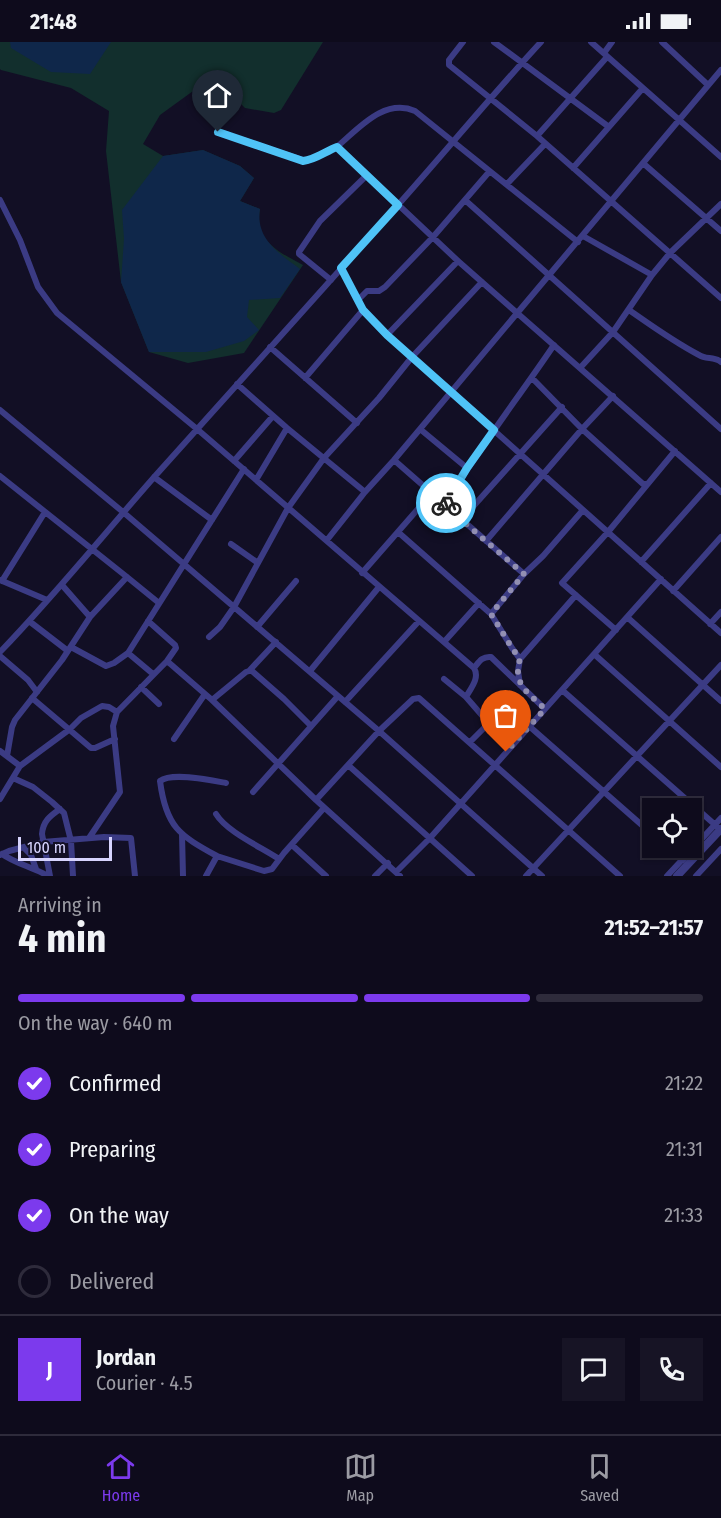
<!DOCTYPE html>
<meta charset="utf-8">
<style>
:root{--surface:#0e0b1c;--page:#171425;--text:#f1f3f6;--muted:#9b9ba3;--line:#2e2b3b;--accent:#7c3aed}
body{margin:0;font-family:"Fira Sans Condensed",sans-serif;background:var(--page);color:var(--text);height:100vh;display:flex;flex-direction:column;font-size:22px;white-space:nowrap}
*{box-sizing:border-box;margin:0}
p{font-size:20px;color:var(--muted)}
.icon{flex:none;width:33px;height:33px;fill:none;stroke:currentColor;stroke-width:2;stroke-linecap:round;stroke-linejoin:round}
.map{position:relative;height:834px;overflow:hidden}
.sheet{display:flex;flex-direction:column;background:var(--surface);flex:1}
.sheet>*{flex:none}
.buttons{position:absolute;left:642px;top:756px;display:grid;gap:12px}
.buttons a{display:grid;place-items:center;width:60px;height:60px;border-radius:0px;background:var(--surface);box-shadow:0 2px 4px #0004,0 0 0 2px var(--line);font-size:30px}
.scale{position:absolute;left:18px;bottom:15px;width:94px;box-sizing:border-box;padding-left:6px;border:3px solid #d7d4fe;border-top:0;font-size:16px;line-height:21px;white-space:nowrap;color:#d7d4fe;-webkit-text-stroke:4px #120f25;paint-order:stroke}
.pin{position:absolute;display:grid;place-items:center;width:51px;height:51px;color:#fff;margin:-62px -26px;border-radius:50% 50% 50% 0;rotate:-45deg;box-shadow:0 0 6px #0007}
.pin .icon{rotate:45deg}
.courier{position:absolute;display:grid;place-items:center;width:60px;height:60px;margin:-30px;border:4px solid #4fc3f7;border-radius:50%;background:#fff;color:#222;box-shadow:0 2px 8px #0007}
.headline em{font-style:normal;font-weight:700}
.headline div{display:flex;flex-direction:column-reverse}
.headline{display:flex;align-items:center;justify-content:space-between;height:102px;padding:0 18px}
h1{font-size:39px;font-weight:700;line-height:45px}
.bar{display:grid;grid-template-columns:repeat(4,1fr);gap:9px 6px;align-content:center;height:72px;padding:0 18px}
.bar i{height:8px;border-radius:4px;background:var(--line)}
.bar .on{background:var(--accent)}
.bar p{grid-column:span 4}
.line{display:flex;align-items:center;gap:15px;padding:0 18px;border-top:2px solid var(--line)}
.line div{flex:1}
.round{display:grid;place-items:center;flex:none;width:63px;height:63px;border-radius:0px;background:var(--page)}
ol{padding:0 18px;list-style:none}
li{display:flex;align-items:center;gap:18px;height:66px}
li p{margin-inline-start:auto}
li .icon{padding:6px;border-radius:50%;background:var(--accent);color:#fff;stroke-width:4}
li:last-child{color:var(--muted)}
li i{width:33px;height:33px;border:3px solid var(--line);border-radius:50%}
.status{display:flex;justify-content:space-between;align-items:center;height:42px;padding:0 30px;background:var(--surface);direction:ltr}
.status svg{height:16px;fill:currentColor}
.menu{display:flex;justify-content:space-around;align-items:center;height:84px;border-top:2px solid var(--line);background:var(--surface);font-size:16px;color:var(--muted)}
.menu a{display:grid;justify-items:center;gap:3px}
.menu .on{color:var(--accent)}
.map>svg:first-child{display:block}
.green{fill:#122f2d}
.water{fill:#0f274a}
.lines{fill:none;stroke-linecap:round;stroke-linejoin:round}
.minor{stroke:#3b3b84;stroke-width:6}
.tertiary{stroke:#3b3b84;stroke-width:8}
.done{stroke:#928fb2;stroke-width:6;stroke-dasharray:0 10.8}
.route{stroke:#4fc3f7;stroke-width:8}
</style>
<div class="status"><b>21:48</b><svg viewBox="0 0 49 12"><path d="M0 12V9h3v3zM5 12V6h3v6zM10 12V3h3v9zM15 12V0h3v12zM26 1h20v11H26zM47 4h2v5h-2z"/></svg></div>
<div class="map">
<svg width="721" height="834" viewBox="0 0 721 834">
<rect width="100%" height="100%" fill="#120f25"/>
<!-- green -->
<path class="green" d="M 0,0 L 323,0 L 281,68 L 274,71 L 245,66 L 228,49 L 200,44 L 160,73 L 143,102 L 163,114 L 203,108 L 240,124 L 254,136 L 240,159 L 260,167 C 254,199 279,210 303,223 L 244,311 L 188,321 L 149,310 L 121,240 L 106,109 L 109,69 L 71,46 L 1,28 L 0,27 Z"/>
<!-- water -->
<path class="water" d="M 10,0 L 111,0 L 90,32 L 51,30 L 11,6 Z
M 203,108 L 240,124 L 254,136 L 240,159 L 260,167 C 255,197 280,212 300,227 L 280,256 L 249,258 L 247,275 L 259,288 L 244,299 L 206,310 L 149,310 L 121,240 L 124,197 L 122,168 L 163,114 Z"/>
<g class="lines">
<!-- minor -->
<path class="minor" d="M 463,0 L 449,18 L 449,23 L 537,94 L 721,256
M 494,0 L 609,85
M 591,0 L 721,115
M 662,0 L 708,43
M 604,11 L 612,0
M 218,90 L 306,119 C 314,117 320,112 327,109 C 331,107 336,106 339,103 C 360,85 385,56 415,69 L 578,200
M 537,94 L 607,15
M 337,105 L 458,219 L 721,450
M 644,122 L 721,189
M 573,126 L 643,46
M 507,142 L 545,102
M 0,158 L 20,198 L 38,245 L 57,271 L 197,387 L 474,626 C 480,636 471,646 466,655 L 486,678 L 485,685 L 470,700
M 465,158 L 721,387
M 583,194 L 652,233
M 341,226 L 363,268 L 387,293 L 721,591
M 331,238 L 299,212 L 299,210 L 320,179 L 366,134
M 358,258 L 367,249 L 379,249 L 385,245 L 433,195 L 489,130
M 629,268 C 652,284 674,300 699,313 C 706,318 714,314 721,320
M 387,293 L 458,219
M 270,305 L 357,381
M 580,326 L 613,290 L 652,233 L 670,211 L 721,162
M 305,336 L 363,268
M 532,336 L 582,387 L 643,442 L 646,442
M 237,342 L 287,386 L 365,450
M 0,368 L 123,470 L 379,689 L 542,834
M 420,387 L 467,426
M 394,418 L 524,532
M 234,419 L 273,374
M 0,434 L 127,535 L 159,561
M 154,435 L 212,478
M 256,438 L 287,386
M 444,463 C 478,408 518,356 554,303
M 462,477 L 562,365
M 398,490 L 491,572 L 512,606 L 520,617
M 327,498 L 365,450 L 394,418 L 721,28
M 486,499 L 582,387 L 613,354
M 231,502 L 258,521
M 641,520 L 711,441
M 362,531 L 431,452
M 0,538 L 47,558
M 2,539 L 45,470
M 62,543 L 90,575
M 673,549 L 721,495
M 491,572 L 524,532 L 543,514 L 583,468
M 627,575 L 721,659
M 29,579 L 68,609
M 710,582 L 721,570
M 257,585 L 296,539
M 616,588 L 562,541 L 608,490 L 675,409
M 209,595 L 220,585 L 234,565 L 288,466 L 324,416 L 379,356 L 412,315 L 482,240
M 444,600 L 479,561
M 71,605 L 106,624 L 114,621 L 128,611 L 244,427
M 0,610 C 55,553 104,492 156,433 C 236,343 317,253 398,163 C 446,109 492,53 541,0
M 128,611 L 153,632
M 594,612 L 721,725
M 0,614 L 28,638 L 37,650
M 167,619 L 212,658 L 316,758 L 400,834
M 474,626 C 479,620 482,614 491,615 L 545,667
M 249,629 L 252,629 L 284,657 L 311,684
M 310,629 L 379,545
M 444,637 L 466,655
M 520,643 L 518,629 L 520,617 L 576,553
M 141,645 L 159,662
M 562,648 L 721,788
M 32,656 L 91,706 L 95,706 L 115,697
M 212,658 L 246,630 L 249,629 L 276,600
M 345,660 L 419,579
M 529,684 L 652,792
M 174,697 L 205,652
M 0,709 L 20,724
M 7,714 L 12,685 L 15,678 L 62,618 L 90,575 L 127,535
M 348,723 L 472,834
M 13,736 L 33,745 L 52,760 L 64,771 L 71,799 L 73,834
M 253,750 L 338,654
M 0,757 L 20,724 L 70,687 L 81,676 L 102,664 L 109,665 L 117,670
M 316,758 L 379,689 L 413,657 L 419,656 L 620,834
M 216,772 C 227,790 261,805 279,817
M 182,792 L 183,834
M 89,796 L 120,750 L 113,684 L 117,670 L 167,619 L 176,606 L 175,603 L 148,579
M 292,803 L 326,834
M 24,806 L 31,813 L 36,827
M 668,806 L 683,818
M 2,812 C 16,822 33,825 48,834
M 0,813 L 9,809 L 43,800 L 104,795 L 131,796 L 135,834
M 217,814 C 179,793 166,785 160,739 C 172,730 210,738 226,741
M 396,830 L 430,796 L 661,537
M 50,834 L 42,792 C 43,779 50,774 60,767
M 206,834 L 217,814 L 264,829 L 272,827 L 284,811 L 324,766
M 375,834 L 388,821
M 526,834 L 721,623
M 667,834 L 721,776
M 696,834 L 721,807"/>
<!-- tertiary -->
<path class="tertiary" d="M 677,834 L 721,787"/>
</g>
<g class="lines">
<!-- done -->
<path class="done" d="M 446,461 L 444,463 L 524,532 L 491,572 L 512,606 L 520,617 C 512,643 529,651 545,667 L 506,710"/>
<!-- route -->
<path class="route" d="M 218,90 L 303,119 C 315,118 326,109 337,105 L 398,163 L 341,226 L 363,268 L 387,293 L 494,388 L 467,426 L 446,461"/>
</g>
</svg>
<div class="buttons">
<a><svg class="icon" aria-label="locate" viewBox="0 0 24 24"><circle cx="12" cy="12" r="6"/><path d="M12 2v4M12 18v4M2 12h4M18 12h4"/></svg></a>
</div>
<div class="scale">100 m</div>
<div class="pin" style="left:506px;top:710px;background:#ea580c"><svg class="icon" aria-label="bag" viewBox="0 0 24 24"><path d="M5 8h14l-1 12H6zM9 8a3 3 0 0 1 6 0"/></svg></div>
<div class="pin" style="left:218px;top:90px;background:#1f2937"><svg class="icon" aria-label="home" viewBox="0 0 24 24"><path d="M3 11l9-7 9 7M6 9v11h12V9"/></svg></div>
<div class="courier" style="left:446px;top:461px"><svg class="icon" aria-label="bike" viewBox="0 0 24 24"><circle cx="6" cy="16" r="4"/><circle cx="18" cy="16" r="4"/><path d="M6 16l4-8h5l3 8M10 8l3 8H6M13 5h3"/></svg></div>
</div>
<section class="sheet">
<div class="headline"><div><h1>4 min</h1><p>Arriving in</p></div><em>21:52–21:57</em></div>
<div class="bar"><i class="on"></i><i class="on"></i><i class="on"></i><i></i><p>On the way · 640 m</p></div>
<ol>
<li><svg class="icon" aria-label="check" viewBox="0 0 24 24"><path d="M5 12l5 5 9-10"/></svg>Confirmed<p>21:22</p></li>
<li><svg class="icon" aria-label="check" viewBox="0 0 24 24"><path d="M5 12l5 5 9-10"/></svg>Preparing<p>21:31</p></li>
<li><svg class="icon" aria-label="check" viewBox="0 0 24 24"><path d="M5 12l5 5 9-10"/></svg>On the way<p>21:33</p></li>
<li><i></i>Delivered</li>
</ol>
<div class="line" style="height:108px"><b class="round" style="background:var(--accent);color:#fff">J</b><div><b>Jordan</b><p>Courier · 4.5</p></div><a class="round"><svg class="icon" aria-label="chat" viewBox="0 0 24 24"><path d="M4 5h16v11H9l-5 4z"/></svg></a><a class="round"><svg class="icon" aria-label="phone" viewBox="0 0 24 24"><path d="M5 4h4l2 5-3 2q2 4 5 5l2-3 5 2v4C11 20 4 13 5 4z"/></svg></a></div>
</section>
<nav class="menu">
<a class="on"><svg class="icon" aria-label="home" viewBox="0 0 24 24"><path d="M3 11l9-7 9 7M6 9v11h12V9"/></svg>Home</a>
<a><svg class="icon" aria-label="map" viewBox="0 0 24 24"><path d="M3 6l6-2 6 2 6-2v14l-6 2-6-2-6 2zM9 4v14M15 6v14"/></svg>Map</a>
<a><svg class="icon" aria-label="saved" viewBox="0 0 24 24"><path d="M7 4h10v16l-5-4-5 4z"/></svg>Saved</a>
</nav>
